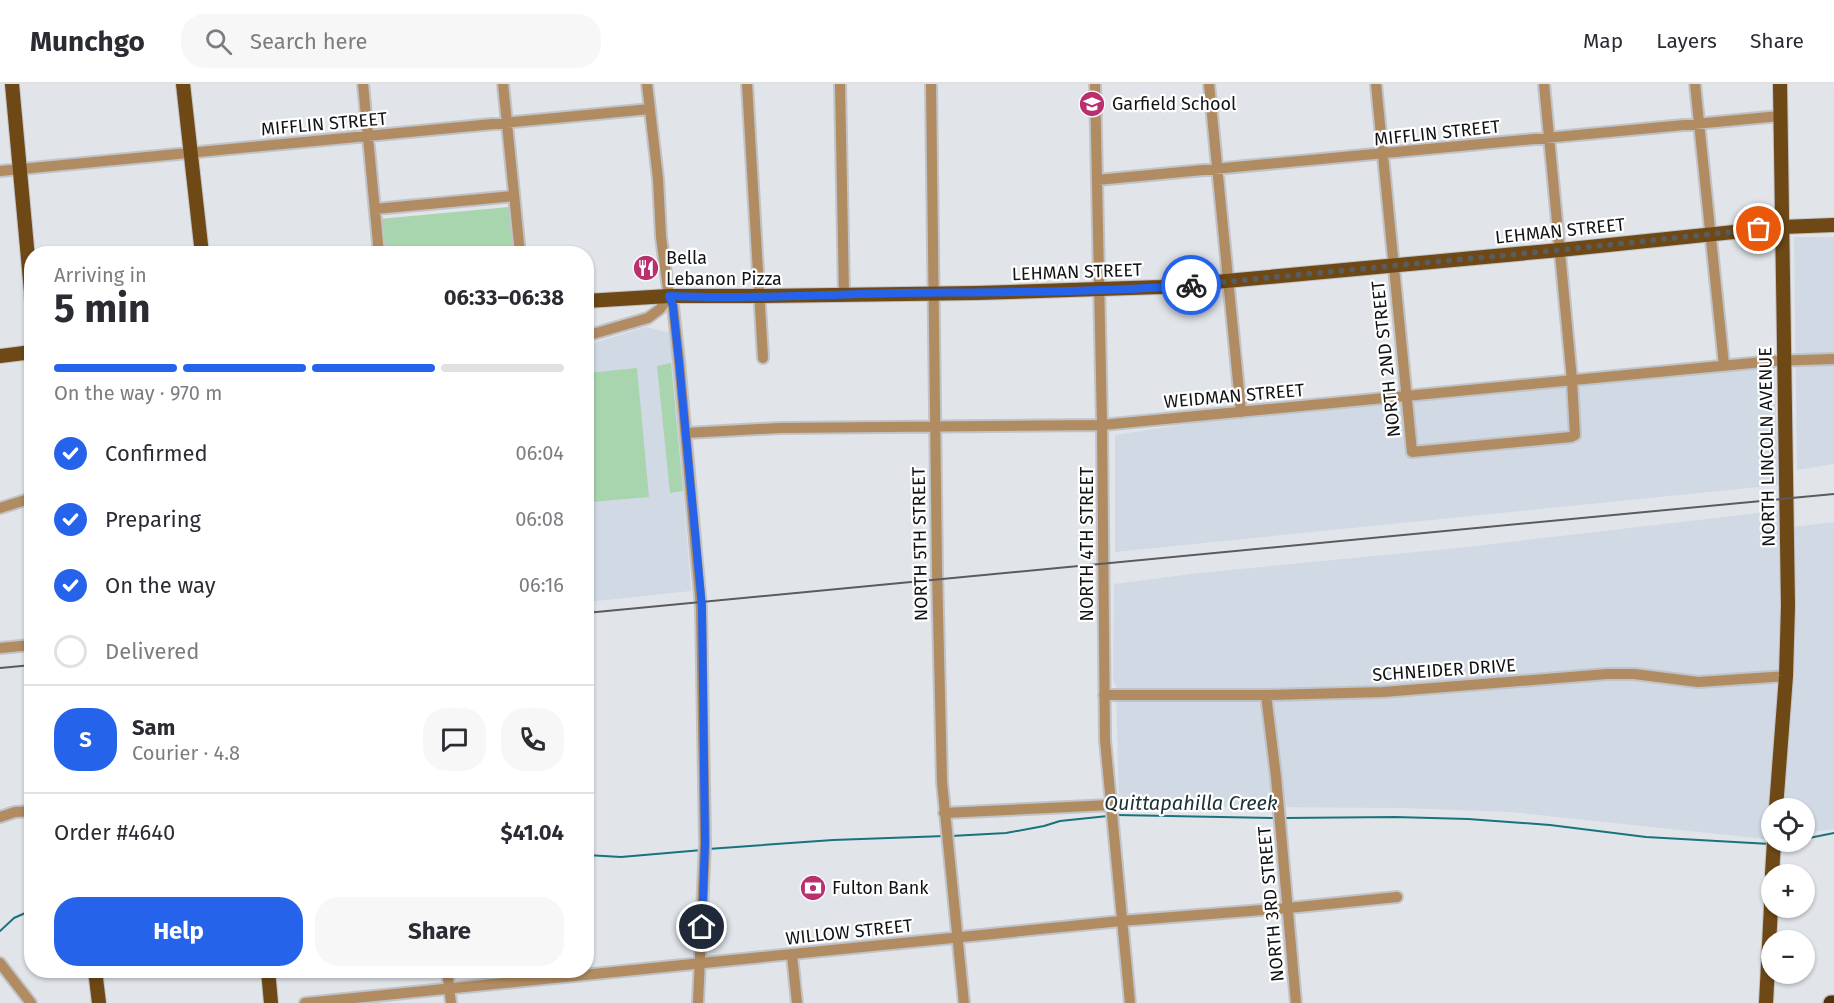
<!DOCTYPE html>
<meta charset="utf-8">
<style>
:root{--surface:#fff;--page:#f7f7f7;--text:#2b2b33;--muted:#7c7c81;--line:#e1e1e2;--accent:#2563eb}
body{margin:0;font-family:"Fira Sans",sans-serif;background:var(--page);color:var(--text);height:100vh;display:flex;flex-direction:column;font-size:22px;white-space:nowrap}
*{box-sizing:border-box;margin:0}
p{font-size:20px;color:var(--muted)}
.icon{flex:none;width:33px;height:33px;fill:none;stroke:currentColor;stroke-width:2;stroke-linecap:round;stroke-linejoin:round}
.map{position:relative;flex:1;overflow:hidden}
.sheet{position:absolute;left:24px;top:162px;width:570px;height:732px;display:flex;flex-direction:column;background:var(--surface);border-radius:24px;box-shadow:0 2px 4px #0004}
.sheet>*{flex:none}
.tools{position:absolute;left:1761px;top:714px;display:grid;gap:12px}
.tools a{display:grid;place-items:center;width:54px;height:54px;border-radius:50%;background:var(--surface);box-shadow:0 2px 4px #0004;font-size:30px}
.pin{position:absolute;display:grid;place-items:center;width:51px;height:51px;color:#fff;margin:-26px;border:3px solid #fff;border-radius:50%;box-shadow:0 2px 6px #0007}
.courier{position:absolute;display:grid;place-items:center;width:60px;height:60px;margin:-30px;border:4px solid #2563eb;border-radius:50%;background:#fff;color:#222;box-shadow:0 2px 8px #0007}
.summary em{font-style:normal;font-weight:700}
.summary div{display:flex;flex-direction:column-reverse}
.summary{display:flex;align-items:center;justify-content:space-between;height:102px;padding:0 30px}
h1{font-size:39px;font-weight:700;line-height:45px}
.bar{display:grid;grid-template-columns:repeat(4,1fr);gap:9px 6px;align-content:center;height:72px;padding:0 30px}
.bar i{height:8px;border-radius:4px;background:var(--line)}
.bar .selected{background:var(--accent)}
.bar p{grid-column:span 4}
.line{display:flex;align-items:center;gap:15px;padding:0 30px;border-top:2px solid var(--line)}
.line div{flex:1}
.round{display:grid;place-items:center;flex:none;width:63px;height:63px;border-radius:24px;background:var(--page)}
ol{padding:0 30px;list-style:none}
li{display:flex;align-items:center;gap:18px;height:66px}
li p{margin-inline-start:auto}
li .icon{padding:6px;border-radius:50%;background:var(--accent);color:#fff;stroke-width:4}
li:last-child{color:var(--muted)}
li i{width:33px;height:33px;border:3px solid var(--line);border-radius:50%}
.primary-button{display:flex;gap:12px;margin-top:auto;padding:12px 30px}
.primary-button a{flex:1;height:69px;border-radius:24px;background:var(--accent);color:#fff;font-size:24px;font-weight:700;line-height:69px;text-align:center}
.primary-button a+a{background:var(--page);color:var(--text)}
header{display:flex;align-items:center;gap:36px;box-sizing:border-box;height:84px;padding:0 30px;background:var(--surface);border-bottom:2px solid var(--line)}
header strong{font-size:28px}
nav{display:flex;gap:33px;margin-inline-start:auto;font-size:21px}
.search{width:420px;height:54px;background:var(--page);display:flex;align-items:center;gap:15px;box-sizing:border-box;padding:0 21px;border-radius:24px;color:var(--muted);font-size:22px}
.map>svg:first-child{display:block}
.built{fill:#d0d9e4}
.green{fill:#a9d5ae}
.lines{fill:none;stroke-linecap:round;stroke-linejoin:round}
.stream{stroke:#19737c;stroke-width:2}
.minor-casing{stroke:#c0c3c8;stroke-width:14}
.major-casing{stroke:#c0c3c8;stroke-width:16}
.highway-casing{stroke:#c0c3c8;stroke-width:18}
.minor{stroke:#b18b61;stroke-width:10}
.major{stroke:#6e4815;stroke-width:14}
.highway{stroke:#50330e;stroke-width:15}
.rail{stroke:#595b5e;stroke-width:2}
.done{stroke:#5a5c60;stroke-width:6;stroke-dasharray:0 10.8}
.route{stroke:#2563eb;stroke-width:8}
.labels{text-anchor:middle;stroke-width:4.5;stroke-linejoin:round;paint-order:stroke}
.poi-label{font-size:18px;fill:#121315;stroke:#fff;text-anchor:start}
.street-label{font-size:18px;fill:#121315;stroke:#fff}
.water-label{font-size:20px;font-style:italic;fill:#1c3033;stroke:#fff}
</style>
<header>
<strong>Munchgo</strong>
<div class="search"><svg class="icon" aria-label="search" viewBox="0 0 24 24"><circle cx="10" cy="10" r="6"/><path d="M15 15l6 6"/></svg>Search here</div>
<nav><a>Map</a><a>Layers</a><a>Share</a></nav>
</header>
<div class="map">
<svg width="1834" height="919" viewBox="0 0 1834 919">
<rect width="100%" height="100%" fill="#e1e5ea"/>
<!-- built -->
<path class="built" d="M 1794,153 L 1834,153 L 1834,380 L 1797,386 Z
M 646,243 L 671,249 L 691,507 L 587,518 L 587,261 Z
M 1775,283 L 1778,401 L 1115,468 L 1115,351 L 1206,337 Z
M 1793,425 L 1793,443 L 1834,438 L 1834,745 L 1805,749 L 1804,724 L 1772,724 L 1771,754 L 1765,755 L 1511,728 L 1400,724 L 1119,722 L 1116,602 L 1113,597 L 1114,500 L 1199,489 L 1467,463 Z"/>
<!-- green -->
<path class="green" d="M 509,123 L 513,169 L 382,169 L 379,135 Z
M 671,279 L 683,407 L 670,409 L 657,282 Z
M 637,284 L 649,413 L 592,418 L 586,365 L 587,289 Z"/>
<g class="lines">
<!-- stream -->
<path class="stream" d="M 1117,731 L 1276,734
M 1285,734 L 1395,733 L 1468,735 L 1550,741 L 1646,753 L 1770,760
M 951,752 L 1006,749 L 1044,742 L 1060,737 L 1108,732
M 1804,755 L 1834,749
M 1778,759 L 1796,758
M 708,765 L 833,756 L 945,752
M 586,771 L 621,773 L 702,766
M 0,847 L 14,834 L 32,826"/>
<!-- minor casing -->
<g class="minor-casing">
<path id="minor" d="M 363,0 L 379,170
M 503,0 L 520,170
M 647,0 L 658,95 L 661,153 L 669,212 L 673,222 L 679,277 L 701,523 L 705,759 L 698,919
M 747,0 L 763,274
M 840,0 L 844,210
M 931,0 L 937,486 L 942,698 L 964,919
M 1095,0 L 1102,341 L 1105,656 L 1130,919
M 1209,0 L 1241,328
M 1376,0 L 1412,368 L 1571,353 L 1575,351 L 1572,296 L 1544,0
M 1695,0 L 1724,281
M 0,87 L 650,25
M 1097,96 C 1325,76 1552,52 1780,32
M 375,125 L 514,112
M 586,252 L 648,234 L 660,225 L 669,212
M 686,349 L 779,344 L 1102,341 L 1773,277 L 1834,275
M 0,424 L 32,414
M 0,564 L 32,561
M 1104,611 L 1266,611 L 1383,608 L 1607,590 L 1634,590 L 1698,598 L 1786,592
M 1266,611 L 1276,693 L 1296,919
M 944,729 L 1110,721
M 0,733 L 15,728 L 32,727
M 792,871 L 797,919
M 0,879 L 31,919
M 447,886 L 451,919
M 305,919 L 1121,837 L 1288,824 L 1397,813"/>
</g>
<!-- major casing -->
<g class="major-casing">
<path id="major" d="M 12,0 L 32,218
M 183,0 L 202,170
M 586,217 L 669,212 L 759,212 L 976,209 L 1161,203 L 1560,166 L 1782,143 L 1834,141
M 0,272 L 32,268
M 1776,724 L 1786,592 L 1788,522 L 1780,0
M 1772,790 L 1774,758
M 95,886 L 99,919
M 268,886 L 271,919
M 1766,919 L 1772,803"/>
</g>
<!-- highway casing -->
<g class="highway-casing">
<path id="highway" d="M 1831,919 L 1834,919"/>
</g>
<!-- minor -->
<use href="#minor" class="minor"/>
<!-- major -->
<use href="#major" class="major"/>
<!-- highway -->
<use href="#highway" class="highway"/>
<!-- rail -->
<path class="rail" d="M 586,529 L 1834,410
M 0,584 L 32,581"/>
</g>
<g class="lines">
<!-- done -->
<path class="done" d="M 1191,201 L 1560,166 L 1759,145"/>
<!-- route -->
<path class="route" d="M 702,843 L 705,759 L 702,523 L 679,278 L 673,222 L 669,212 C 744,215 820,211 896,209 C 994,208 1093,209 1191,201"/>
</g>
<!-- icons -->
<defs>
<g id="school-disc" transform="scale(1.35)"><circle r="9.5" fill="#b9306f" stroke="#fff"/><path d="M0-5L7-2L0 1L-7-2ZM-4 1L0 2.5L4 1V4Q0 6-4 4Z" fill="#fff"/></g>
<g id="restaurant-disc" transform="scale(1.35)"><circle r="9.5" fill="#b9306f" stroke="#fff"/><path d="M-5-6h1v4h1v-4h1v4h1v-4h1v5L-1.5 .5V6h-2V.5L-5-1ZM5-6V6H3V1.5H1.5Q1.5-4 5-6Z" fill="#fff"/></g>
<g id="bank-disc" transform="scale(1.35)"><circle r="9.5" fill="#b9306f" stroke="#fff"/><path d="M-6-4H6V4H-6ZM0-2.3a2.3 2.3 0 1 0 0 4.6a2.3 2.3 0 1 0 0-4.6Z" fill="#fff"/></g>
</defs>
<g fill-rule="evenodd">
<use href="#school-disc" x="1092" y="20"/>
<use href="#restaurant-disc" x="646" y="184"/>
<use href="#bank-disc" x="813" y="804"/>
</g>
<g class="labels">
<!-- poi labels -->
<g class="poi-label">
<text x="1112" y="26">Garfield School</text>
<text x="666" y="180">Bella<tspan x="666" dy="21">Lebanon Pizza</tspan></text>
<text x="832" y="810">Fulton Bank</text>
</g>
<!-- street labels -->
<g class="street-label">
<text transform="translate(324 40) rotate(-5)" y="6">MIFFLIN STREET</text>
<text transform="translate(1437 49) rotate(-6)" y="6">MIFFLIN STREET</text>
<text transform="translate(1560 147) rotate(-6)" y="6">LEHMAN STREET</text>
<text transform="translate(1077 188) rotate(-2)" y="6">LEHMAN STREET</text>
<text transform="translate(1386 275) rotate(-96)" y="6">NORTH 2ND STREET</text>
<text transform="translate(1234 312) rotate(-5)" y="6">WEIDMAN STREET</text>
<text transform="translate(1767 363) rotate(-91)" y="6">NORTH LINCOLN AVENUE</text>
<text transform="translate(920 460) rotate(-91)" y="6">NORTH 5TH STREET</text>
<text transform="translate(1087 460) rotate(-90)" y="6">NORTH 4TH STREET</text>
<text transform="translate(1444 586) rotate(-4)" y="6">SCHNEIDER DRIVE</text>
<text transform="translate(1271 820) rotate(-95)" y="6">NORTH 3RD STREET</text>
<text transform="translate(849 848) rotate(-6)" y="6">WILLOW STREET</text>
</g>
<!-- water labels -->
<g class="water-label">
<text x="1191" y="726">Quittapahilla Creek</text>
</g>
</g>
</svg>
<div class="tools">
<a><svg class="icon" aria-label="locate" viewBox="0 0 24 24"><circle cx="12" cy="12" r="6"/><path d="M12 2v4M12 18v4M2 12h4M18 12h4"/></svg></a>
<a>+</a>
<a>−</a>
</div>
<div class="pin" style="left:1759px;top:145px;background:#ea580c"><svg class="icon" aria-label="bag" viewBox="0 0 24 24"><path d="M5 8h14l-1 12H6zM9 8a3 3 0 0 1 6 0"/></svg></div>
<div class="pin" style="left:702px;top:843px;background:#1f2937"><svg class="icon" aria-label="home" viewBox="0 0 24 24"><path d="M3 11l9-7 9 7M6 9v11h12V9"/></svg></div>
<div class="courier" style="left:1191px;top:201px"><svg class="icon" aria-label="bike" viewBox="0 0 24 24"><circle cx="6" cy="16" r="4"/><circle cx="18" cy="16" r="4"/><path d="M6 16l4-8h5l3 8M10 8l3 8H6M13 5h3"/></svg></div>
<section class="sheet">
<div class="summary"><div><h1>5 min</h1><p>Arriving in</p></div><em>06:33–06:38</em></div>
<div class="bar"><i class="selected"></i><i class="selected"></i><i class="selected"></i><i></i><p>On the way · 970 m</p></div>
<ol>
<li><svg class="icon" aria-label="check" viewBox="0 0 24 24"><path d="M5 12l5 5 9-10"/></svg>Confirmed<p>06:04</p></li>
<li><svg class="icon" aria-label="check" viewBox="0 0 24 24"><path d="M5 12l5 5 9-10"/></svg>Preparing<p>06:08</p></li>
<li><svg class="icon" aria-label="check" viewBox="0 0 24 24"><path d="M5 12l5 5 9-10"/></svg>On the way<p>06:16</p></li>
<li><i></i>Delivered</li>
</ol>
<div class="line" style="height:108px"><b class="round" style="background:var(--accent);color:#fff">S</b><div><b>Sam</b><p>Courier · 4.8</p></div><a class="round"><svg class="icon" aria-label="chat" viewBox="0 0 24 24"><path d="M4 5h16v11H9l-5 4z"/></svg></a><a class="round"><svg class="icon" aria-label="phone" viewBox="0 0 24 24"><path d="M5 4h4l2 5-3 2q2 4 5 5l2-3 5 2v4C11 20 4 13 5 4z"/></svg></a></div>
<div class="line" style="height:78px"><div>Order #4640</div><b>$41.04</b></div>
<div class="primary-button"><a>Help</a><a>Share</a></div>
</section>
</div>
